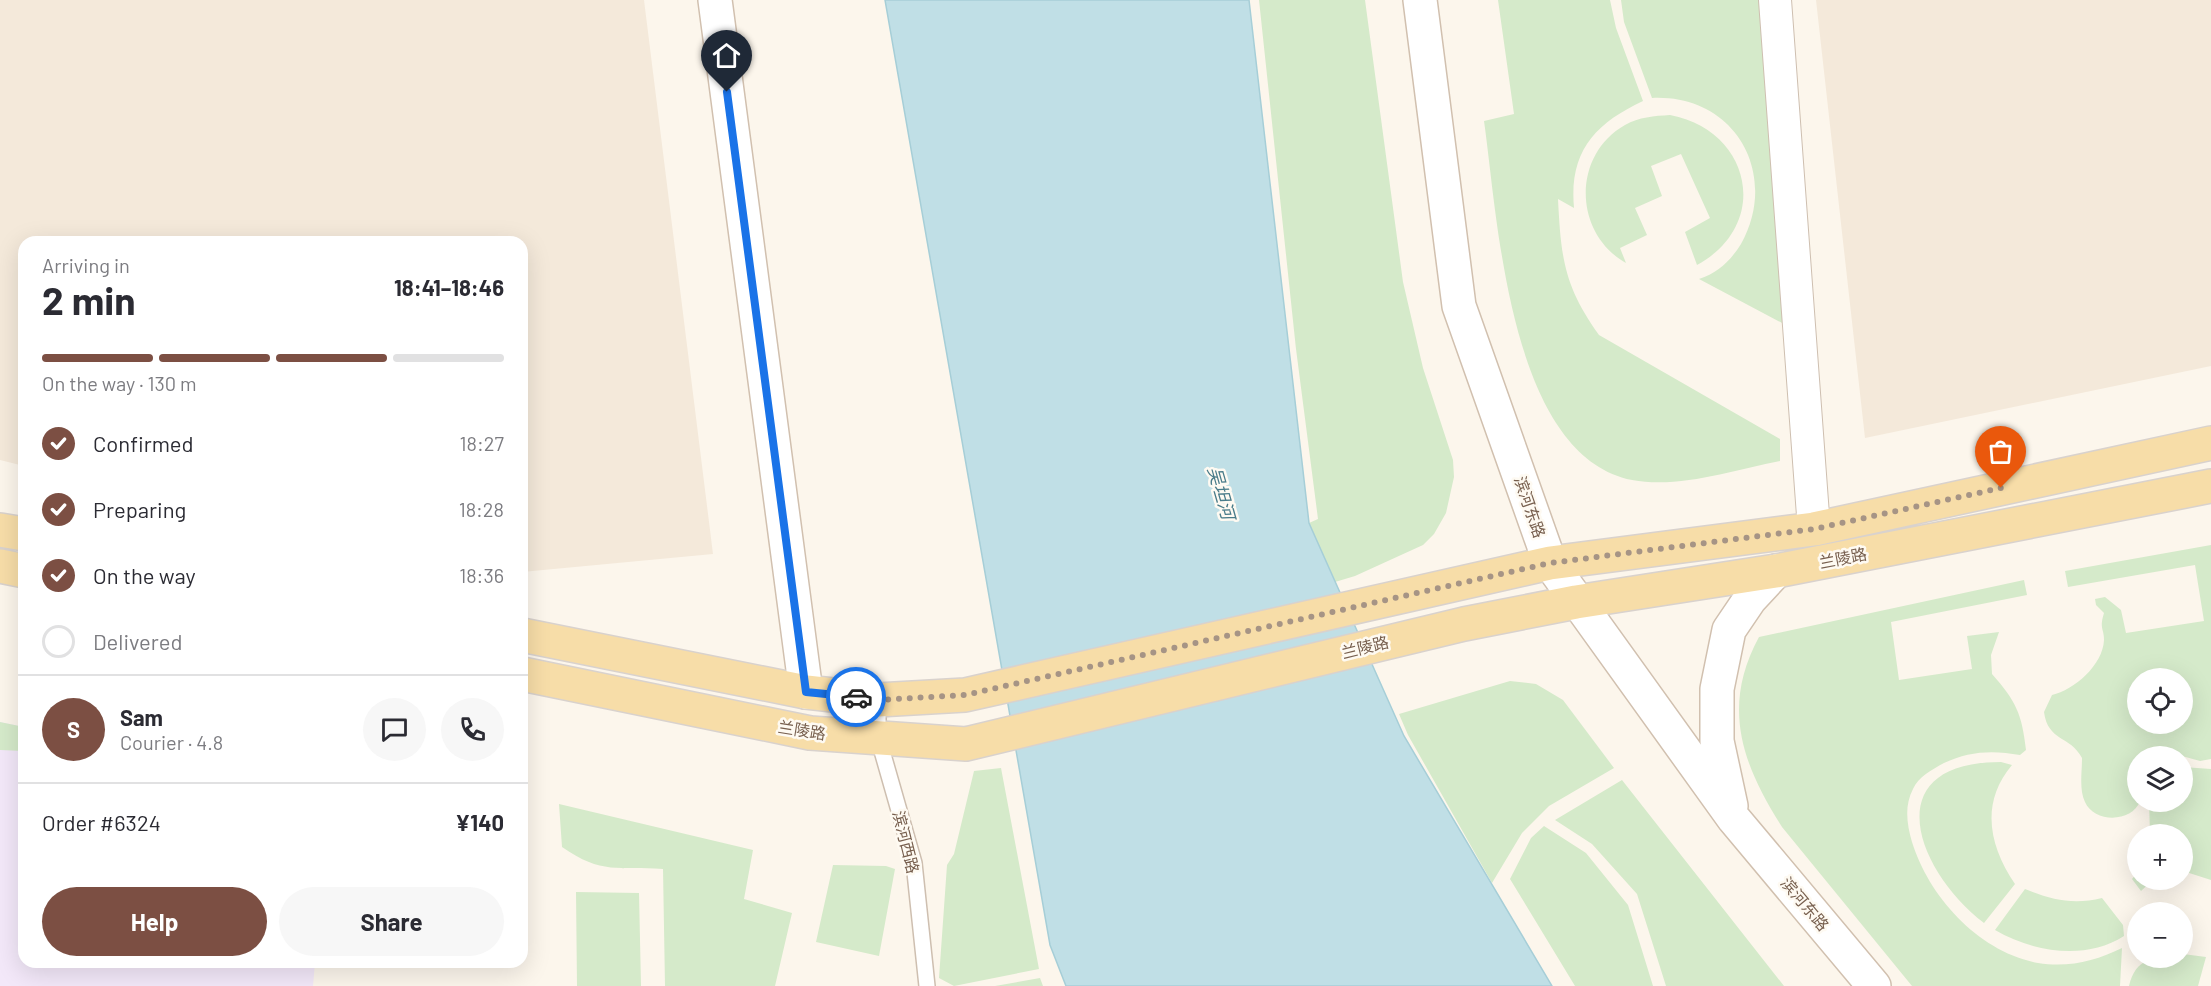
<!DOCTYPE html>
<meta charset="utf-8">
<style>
:root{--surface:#fff;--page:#f7f7f7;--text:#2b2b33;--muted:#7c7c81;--line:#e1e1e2;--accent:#7c4f43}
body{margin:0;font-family:Barlow,"Noto Sans SC",sans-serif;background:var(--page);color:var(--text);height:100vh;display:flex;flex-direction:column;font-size:22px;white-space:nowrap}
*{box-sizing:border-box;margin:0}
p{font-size:20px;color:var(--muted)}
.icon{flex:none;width:33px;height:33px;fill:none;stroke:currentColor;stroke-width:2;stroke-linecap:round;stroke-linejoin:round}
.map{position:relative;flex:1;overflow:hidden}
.panel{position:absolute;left:18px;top:236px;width:510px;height:732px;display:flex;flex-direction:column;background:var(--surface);border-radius:18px;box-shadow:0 6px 24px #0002}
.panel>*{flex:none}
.fabs{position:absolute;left:2127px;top:668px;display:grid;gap:12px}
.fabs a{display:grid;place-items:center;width:66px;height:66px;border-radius:50%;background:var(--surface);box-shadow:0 6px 24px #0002;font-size:30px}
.pin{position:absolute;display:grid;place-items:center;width:51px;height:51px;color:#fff;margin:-62px -26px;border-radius:50% 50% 50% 0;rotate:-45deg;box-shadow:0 0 6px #0007}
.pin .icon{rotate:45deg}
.courier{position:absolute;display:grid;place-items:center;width:60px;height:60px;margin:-30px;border:4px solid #1a73e8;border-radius:50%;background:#fff;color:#222;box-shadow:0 2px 8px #0007}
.head em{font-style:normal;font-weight:700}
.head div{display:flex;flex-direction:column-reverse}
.head{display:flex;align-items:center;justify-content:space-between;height:102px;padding:0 24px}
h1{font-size:39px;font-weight:700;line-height:45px}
.bar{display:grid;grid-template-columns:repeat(4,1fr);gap:9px 6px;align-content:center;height:72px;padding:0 24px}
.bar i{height:8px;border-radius:4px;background:var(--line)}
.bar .on{background:var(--accent)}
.bar p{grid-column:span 4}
.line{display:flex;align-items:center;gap:15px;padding:0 24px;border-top:2px solid var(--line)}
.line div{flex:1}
.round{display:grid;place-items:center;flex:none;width:63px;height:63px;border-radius:32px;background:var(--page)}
ol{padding:0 24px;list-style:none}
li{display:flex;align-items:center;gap:18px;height:66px}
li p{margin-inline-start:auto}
li .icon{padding:6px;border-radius:50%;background:var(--accent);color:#fff;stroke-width:4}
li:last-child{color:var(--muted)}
li i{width:33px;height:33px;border:3px solid var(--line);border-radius:50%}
.primary-button{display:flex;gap:12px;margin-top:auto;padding:12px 24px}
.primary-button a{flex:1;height:69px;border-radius:36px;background:var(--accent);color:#fff;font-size:24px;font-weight:700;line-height:69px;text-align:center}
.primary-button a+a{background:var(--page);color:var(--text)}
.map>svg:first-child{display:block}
.residential{fill:#f4e9da}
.education{fill:#f3e8f9}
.green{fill:#d5eaca;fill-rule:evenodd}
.water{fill:#c0dfe6;stroke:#a6ced7;stroke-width:1.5}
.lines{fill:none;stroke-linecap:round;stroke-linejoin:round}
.lane-casing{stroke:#cebfb0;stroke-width:18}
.street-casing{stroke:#cebfb0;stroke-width:34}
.secondary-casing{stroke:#d1c0af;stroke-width:36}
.primary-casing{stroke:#d9d2cd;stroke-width:36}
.lane{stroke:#fff;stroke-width:15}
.street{stroke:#fff;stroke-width:32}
.secondary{stroke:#fff;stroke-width:33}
.primary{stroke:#f7dda8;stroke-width:33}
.done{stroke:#a69485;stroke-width:6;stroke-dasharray:0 10.8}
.route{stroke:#1a73e8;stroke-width:8}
.labels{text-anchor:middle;stroke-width:5;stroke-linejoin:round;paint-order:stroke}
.street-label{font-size:16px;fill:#775f4e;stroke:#fefaf2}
.water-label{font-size:18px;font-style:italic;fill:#487b89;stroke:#fefaf2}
</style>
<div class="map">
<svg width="2211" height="986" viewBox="0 0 2211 986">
<rect width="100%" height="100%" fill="#fcf6ec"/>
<!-- residential -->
<path class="residential" d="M 0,0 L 644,0 L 713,554 L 522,572 L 522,242 L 24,242 L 24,466 L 0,460 Z
M 1816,0 L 2211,0 L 2211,366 L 1865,438 Z"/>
<!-- education -->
<path class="education" d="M 0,722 L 24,727 L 24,962 L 315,962 L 313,986 L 0,986 Z"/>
<!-- green -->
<path class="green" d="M 1259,0 L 1365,0 L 1403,282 L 1423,368 L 1453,460 L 1454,477 L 1446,513 L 1434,534 L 1423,545 L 1355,576 L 1335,582 L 1309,523 L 1318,519 L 1296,349 Z
M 1498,0 L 1610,0 L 1616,28 L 1643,101 C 1594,124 1569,152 1574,208 L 1558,199 C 1561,258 1564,286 1599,335 L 1780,439 L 1780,461 C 1733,470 1679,489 1632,480 C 1509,455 1498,219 1484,121 L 1514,114 Z
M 1621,0 L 1761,0 L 1784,324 L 1699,279 C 1718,273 1731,260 1741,244 C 1780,174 1735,94 1652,98 L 1624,22 Z
M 1670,115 C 1751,130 1772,224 1697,265 L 1685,232 L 1710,218 L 1681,154 L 1651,166 L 1662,196 L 1635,208 L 1647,235 L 1620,248 L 1626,263 C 1573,233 1572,155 1625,125 C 1639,117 1654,116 1670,115 Z
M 2211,545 L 2211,759 L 2200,761 L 2182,756 L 2138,756 L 2138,801 L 2140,801 C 2132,823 2094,823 2085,802 C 2079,790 2082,772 2082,758 C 2070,735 2048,742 2044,712 L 2052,695 C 2074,690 2103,665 2104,640 C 2104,628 2099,629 2104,613 L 2096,605 L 2095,599 L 2105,597 L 2121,610 L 2126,633 L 2204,621 L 2195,565 L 2068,587 L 2065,571 ZM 2138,678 L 2182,678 L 2182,723 L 2138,723 Z
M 2024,580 L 2027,595 L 1891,622 L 1899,680 L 1972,669 L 1967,636 L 1999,632 L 1991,655 L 1992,674 C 2016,701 2022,714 2026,750 L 2020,755 C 1993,750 1969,751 1944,763 C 1933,769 1918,777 1913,789 C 1904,806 1907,825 1912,842 C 1929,897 1979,952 2038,963 C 2068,968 2096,961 2122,948 L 2120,986 L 1912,986 L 1782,827 C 1742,764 1721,707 1759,637 Z
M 1510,681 L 1536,684 L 1563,700 L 1614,768 L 1549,806 L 1522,833 L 1492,883 L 1408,735 L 1399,714 Z
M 0,722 L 24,727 L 24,751 L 0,750 Z
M 2001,762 L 2012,765 C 1980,803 1989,846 2015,884 L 1984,923 C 1916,871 1875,762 2001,762 Z
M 2183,767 L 2211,769 L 2211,880 L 2183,871 L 2182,834 L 2150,834 L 2149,801 L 2182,801 Z
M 1001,768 L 1039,969 L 954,986 L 939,978 L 947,865 L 954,854 L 974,771 Z
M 1622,780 L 1784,986 L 1666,986 L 1637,894 L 1592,844 L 1555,820 Z
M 559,804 L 753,850 L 744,899 L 792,913 L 775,986 L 665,986 L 663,869 C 618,866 602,875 562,847 Z
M 1544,826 L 1586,853 L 1628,905 L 1653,986 L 1575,986 L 1510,879 L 1531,838 Z
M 833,865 L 886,866 L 895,869 L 879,956 L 816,942 Z
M 2137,873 L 2138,879 L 2154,879 L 2141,891 L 2132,879 Z
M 2025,889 C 2051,900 2074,905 2102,898 L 2123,925 L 2124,936 C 2085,961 2033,952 1995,930 Z
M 576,892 L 639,893 L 641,986 L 577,986 Z
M 2183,954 L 2206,957 L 2198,986 L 2129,986 C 2136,956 2156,957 2182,957 Z
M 1040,978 L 1043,986 L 995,986 Z"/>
<!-- water -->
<path class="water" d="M 885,0 L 1249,0 L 1309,523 L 1404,736 L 1552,986 L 1066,986 L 1050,945 Z"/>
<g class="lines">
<!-- lane casing -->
<g class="lane-casing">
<path id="lane" d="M 878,700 L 878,737 L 914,863 L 927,986"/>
</g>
<!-- street casing -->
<g class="street-casing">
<path id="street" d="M 1775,0 L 1814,529"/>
</g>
<!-- secondary casing -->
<g class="secondary-casing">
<path id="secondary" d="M 715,0 L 806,692
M 1420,0 L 1459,306 L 1550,563 L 1734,819 L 1874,986
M 1731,806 L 1717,741 L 1717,689 L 1729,630 L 1750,599 L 1776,571"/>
</g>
<!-- primary casing -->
<g class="primary-casing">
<path id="primary" d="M 0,530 L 24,534
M 0,566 L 24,571
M 522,635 L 806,692 L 878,700 L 965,695 L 1550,563 L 1814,529 L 2211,443
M 522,674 L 810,733 L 966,744 L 1464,624 L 1576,602 L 1776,571 L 2211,486"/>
</g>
<!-- lane -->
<use href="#lane" class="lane"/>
<!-- street -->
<use href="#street" class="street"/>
<!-- secondary -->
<use href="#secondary" class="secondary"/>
<!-- primary -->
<use href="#primary" class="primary"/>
</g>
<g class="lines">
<!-- done -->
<path class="done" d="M 856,697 L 878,700 L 965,695 L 1550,563 L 1814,529 L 2001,488"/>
<!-- route -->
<path class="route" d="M 727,92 L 806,692 L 856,697"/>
</g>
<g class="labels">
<!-- street labels -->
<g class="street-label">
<text transform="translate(1530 507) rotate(71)" y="6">滨河东路</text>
<text transform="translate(1843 558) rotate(-11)" y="6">兰陵路</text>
<text transform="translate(1365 647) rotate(-14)" y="6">兰陵路</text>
<text transform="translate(802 730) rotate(9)" y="6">兰陵路</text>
<text transform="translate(906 842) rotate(76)" y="6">滨河西路</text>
<text transform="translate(1805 904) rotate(50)" y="6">滨河东路</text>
</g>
<!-- water labels -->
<g class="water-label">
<text transform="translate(1221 493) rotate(74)" y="6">吴坦河</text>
</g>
</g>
</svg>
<div class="fabs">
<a><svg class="icon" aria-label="locate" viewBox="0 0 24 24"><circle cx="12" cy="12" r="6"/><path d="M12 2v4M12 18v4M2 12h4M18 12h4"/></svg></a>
<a><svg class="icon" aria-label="layers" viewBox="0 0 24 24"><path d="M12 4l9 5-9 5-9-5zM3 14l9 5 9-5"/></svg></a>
<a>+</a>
<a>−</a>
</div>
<div class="pin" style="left:2001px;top:488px;background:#ea580c"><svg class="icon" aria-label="bag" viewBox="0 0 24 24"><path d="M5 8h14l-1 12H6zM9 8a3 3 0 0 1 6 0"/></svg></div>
<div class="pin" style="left:727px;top:92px;background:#1f2937"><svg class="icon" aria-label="home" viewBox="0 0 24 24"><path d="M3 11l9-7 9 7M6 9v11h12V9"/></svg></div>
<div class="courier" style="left:856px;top:697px"><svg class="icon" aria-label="car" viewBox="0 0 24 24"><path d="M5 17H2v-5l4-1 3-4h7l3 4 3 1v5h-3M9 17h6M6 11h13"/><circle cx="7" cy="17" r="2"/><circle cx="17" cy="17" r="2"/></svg></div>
<section class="panel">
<div class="head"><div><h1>2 min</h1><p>Arriving in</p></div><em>18:41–18:46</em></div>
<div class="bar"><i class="on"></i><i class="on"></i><i class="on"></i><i></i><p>On the way · 130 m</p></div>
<ol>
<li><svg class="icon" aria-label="check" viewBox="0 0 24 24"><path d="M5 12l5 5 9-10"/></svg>Confirmed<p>18:27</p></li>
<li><svg class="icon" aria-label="check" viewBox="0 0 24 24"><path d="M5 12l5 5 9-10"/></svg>Preparing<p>18:28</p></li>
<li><svg class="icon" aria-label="check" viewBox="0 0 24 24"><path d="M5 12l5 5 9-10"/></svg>On the way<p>18:36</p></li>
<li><i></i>Delivered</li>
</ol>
<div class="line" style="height:108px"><b class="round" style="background:var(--accent);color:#fff">S</b><div><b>Sam</b><p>Courier · 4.8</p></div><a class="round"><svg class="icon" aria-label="chat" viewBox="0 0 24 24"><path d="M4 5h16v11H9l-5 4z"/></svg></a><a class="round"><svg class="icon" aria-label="phone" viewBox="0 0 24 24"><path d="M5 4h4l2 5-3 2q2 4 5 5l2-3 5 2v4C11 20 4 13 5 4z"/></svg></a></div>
<div class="line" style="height:78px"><div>Order #6324</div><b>¥140</b></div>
<div class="primary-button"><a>Help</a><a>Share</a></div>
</section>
</div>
